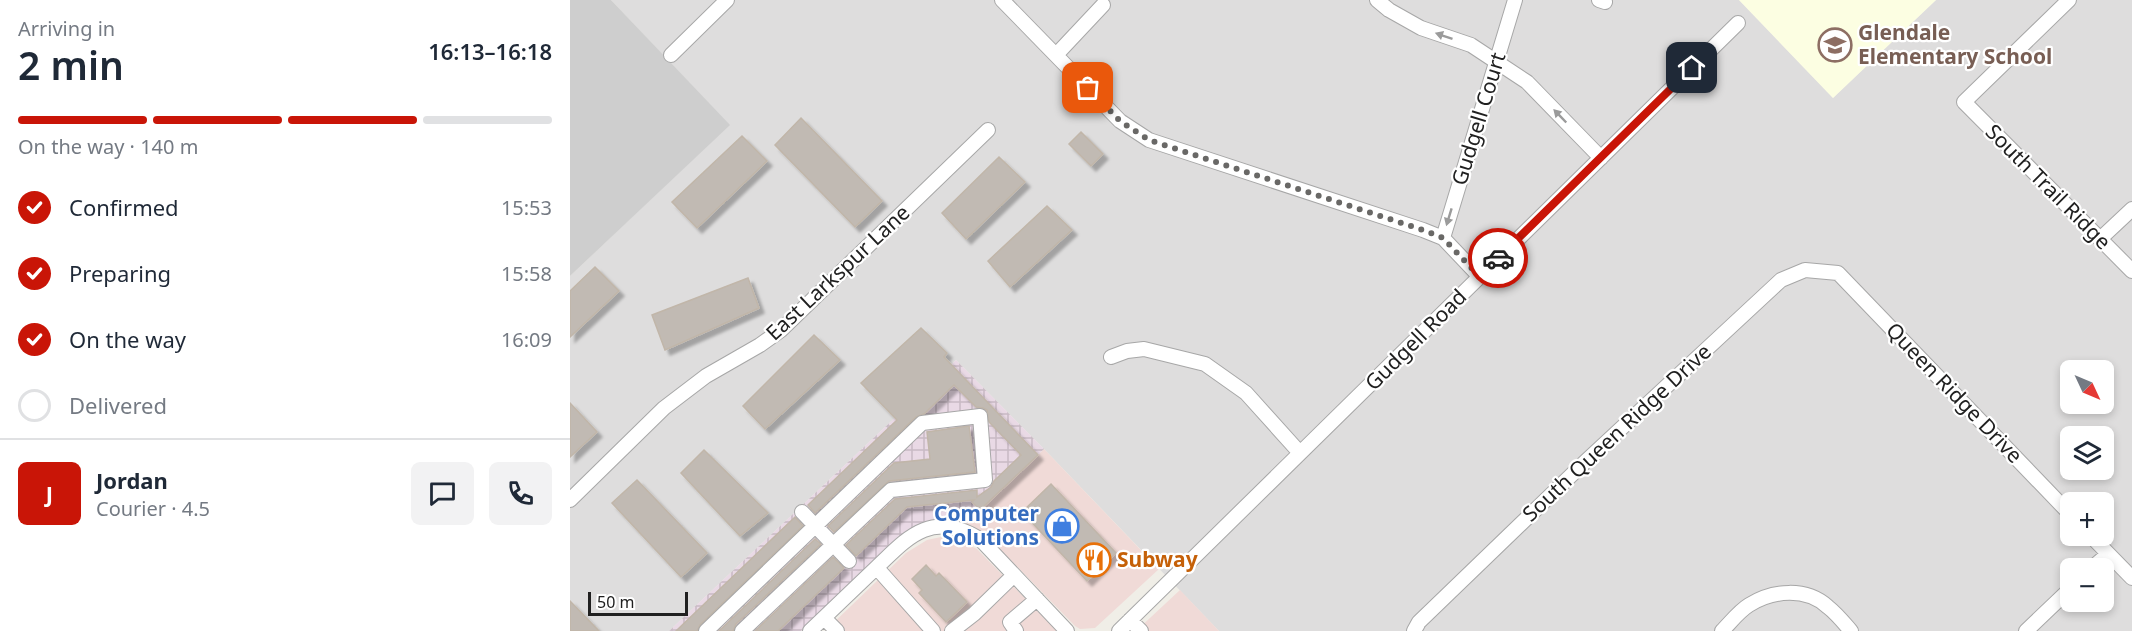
<!DOCTYPE html>
<meta charset="utf-8">
<style>
:root{--surface:#fff;--page:#f2f2f3;--text:#1f2937;--muted:#747a83;--line:#e0e1e3;--accent:#c91507}
body{margin:0;font-family:"Noto Sans",sans-serif;background:var(--page);color:var(--text);height:100vh;display:flex;flex-direction:column;font-size:22px;white-space:nowrap}
*{box-sizing:border-box;margin:0}
p{font-size:20px;color:var(--muted)}
.icon{flex:none;width:33px;height:33px;fill:none;stroke:currentColor;stroke-width:2;stroke-linecap:round;stroke-linejoin:round}
.map{position:relative;flex:1;overflow:hidden}
.side{display:flex;flex-direction:column;background:var(--surface);width:570px}
.side>*{flex:none}
.needle{width:39px;rotate:134deg}
.controls{position:absolute;left:1490px;top:360px;display:grid;gap:12px}
.controls a{display:grid;place-items:center;width:54px;height:54px;border-radius:9px;background:var(--surface);box-shadow:0 3px 9px #0003;font-size:30px}
.scale{position:absolute;left:18px;bottom:15px;width:100px;box-sizing:border-box;padding-left:6px;border:3px solid #202020;border-top:0;font-size:16px;line-height:21px;white-space:nowrap;color:#202020;-webkit-text-stroke:4px #fff;paint-order:stroke}
.pin{position:absolute;display:grid;place-items:center;width:51px;height:51px;color:#fff;margin:-26px;border-radius:12px;box-shadow:0 3px 9px #0006}
.courier{position:absolute;display:grid;place-items:center;width:60px;height:60px;margin:-30px;border:4px solid #c91507;border-radius:50%;background:#fff;color:#222;box-shadow:0 2px 8px #0007}
.summary em{font-style:normal;font-weight:600}
.summary div{display:flex;flex-direction:column-reverse}
.summary{display:flex;align-items:center;justify-content:space-between;height:102px;padding:0 18px}
h1{font-size:39px;font-weight:600;line-height:45px}
.bar{display:grid;grid-template-columns:repeat(4,1fr);gap:9px 6px;align-content:center;height:72px;padding:0 18px}
.bar i{height:8px;border-radius:4px;background:var(--line)}
.bar .selected{background:var(--accent)}
.bar p{grid-column:span 4}
.line{display:flex;align-items:center;gap:15px;padding:0 18px;border-top:2px solid var(--line)}
.line div{flex:1}
.round{display:grid;place-items:center;flex:none;width:63px;height:63px;border-radius:9px;background:var(--page)}
ol{padding:0 18px;list-style:none}
li{display:flex;align-items:center;gap:18px;height:66px}
li p{margin-inline-start:auto}
li .icon{padding:6px;border-radius:50%;background:var(--accent);color:#fff;stroke-width:4}
li:last-child{color:var(--muted)}
li i{width:33px;height:33px;border:3px solid var(--line);border-radius:50%}
main{display:flex;flex:1;min-height:0}
.map>svg:first-child{display:block}
.residential{fill:#dedddd;fill-rule:evenodd}
.commercial{fill:#f0dad7}
.industrial{fill:url(#industrial-grid)}
.education{fill:#fcfee2}
.religious{fill:#cecece}
.building{fill:#c1bab3;stroke:#c1b6a9;stroke-width:1.5;filter:url(#shadow)}
.lines{fill:none;stroke-linecap:round;stroke-linejoin:round}
.minor-casing{stroke:#a7a7a7;stroke-width:16}
.minor{stroke:#fff;stroke-width:14}
.oneway{fill:#9b9b9b}
.done{stroke:#696866;stroke-width:6;stroke-dasharray:0 10.8}
.route{stroke:#c91507;stroke-width:8}
.labels{text-anchor:middle;stroke-width:4.5;stroke-linejoin:round;paint-order:stroke}
.education-label{font-size:21px;font-weight:bold;fill:#785e54;stroke:#fff;text-anchor:start}
.street-label{font-size:21px;fill:#202020;stroke:#fff}
.shop-label{font-size:21px;font-weight:bold;fill:#366cbe;stroke:#fff;text-anchor:end}
.food-label{font-size:21px;font-weight:bold;fill:#c56008;stroke:#fff;text-anchor:start}
</style>
<main>
<section class="side">
<div class="summary"><div><h1>2 min</h1><p>Arriving in</p></div><em>16:13–16:18</em></div>
<div class="bar"><i class="selected"></i><i class="selected"></i><i class="selected"></i><i></i><p>On the way · 140 m</p></div>
<ol>
<li><svg class="icon" aria-label="check" viewBox="0 0 24 24"><path d="M5 12l5 5 9-10"/></svg>Confirmed<p>15:53</p></li>
<li><svg class="icon" aria-label="check" viewBox="0 0 24 24"><path d="M5 12l5 5 9-10"/></svg>Preparing<p>15:58</p></li>
<li><svg class="icon" aria-label="check" viewBox="0 0 24 24"><path d="M5 12l5 5 9-10"/></svg>On the way<p>16:09</p></li>
<li><i></i>Delivered</li>
</ol>
<div class="line" style="height:108px"><b class="round" style="background:var(--accent);color:#fff">J</b><div><b>Jordan</b><p>Courier · 4.5</p></div><a class="round"><svg class="icon" aria-label="chat" viewBox="0 0 24 24"><path d="M4 5h16v11H9l-5 4z"/></svg></a><a class="round"><svg class="icon" aria-label="phone" viewBox="0 0 24 24"><path d="M5 4h4l2 5-3 2q2 4 5 5l2-3 5 2v4C11 20 4 13 5 4z"/></svg></a></div>
</section>
<div class="map">
<svg width="1562" height="631" viewBox="0 0 1562 631">
<defs>
<pattern id="industrial-grid" width="8" height="8" patternUnits="userSpaceOnUse" patternTransform="scale(1.5)"><rect width="8" height="8" fill="#e9d9e5"/><path d="M0 4h8M4 0v8" fill="none" stroke="#c8bac4"/></pattern>
<filter id="shadow"><feDropShadow dx="5" dy="5" stdDeviation="1.5" flood-color="#0004"/></filter>
</defs>
<rect width="100%" height="100%" fill="#f0eee7"/>
<!-- residential -->
<path class="residential" d="M 41,0 L 1169,0 L 1263,98 L 1366,0 L 1562,0 L 1562,631 L 649,631 L 474,449 L 386,360 L 99,631 L 0,631 L 0,276 L 159,125 ZM 1500,370 L 1533,370 L 1533,404 L 1500,404 ZM 1500,436 L 1533,436 L 1533,470 L 1500,470 ZM 1500,502 L 1533,502 L 1533,536 L 1500,536 ZM 1500,568 L 1533,568 L 1533,602 L 1500,602 Z"/>
<!-- commercial -->
<path class="commercial" d="M 474,449 L 589,569 L 525,628 L 510,629 L 505,626 L 423,542 L 405,528 L 396,524 Z
M 371,537 L 384,538 L 407,549 L 487,631 L 255,631 L 336,553 L 357,540 Z
M 610,590 L 649,631 L 566,631 Z"/>
<!-- industrial -->
<path class="industrial" d="M 386,360 L 474,449 L 396,524 L 380,521 L 337,532 L 325,540 L 231,631 L 99,631 Z"/>
<!-- education -->
<path class="education" d="M 1169,0 L 1366,0 L 1263,98 Z"/>
<!-- religious -->
<path class="religious" d="M 0,0 L 41,0 L 160,125 L 0,276 Z"/>
<!-- building -->
<path class="building" d="M 231,118 L 312,201 L 285,227 L 205,145 Z
M 511,132 L 533,154 L 521,166 L 499,144 Z
M 172,136 L 197,161 L 127,228 L 102,202 Z
M 429,157 L 455,182 L 396,239 L 372,213 Z
M 477,206 L 502,230 L 440,287 L 418,261 Z
M 25,267 L 49,291 L 0,337 L 0,291 Z
M 178,278 L 189,308 L 95,350 L 82,315 Z
M 351,328 L 377,353 L 374,357 L 468,455 L 410,510 L 402,502 L 404,500 L 337,507 L 286,556 L 276,545 L 325,499 L 407,490 L 407,497 L 421,487 L 424,481 L 451,455 L 419,422 L 417,410 L 413,408 L 406,407 L 384,385 L 354,414 L 346,417 L 245,513 L 238,505 L 327,420 L 291,383 Z
M 244,335 L 270,360 L 195,429 L 173,406 Z
M 0,403 L 27,432 L 0,457 Z
M 399,426 L 405,472 L 319,481 L 264,532 L 258,526 L 324,463 L 360,459 L 357,432 Z
M 134,450 L 198,513 L 170,536 L 111,473 Z
M 67,480 L 137,553 L 111,577 L 42,503 Z
M 481,484 L 546,553 L 517,581 L 452,512 Z
M 225,517 L 233,526 L 130,625 L 127,631 L 106,631 Z
M 245,539 L 251,544 L 166,624 L 163,631 L 149,631 Z
M 263,557 L 274,568 L 208,631 L 185,631 Z
M 356,565 L 366,576 L 369,573 L 397,602 L 376,622 L 349,593 L 352,590 L 342,579 Z
M 0,601 L 29,631 L 0,631 Z"/>
<g class="lines">
<!-- minor casing -->
<g class="minor-casing">
<path id="minor" d="M 432,0 L 550,121 L 579,140 L 853,230 L 873,238 L 910,277
M 807,0 L 819,10 L 851,28 L 901,45 L 957,82 L 1031,158
M 1029,0 L 1035,2
M 1499,0 L 1394,102 L 1562,271
M 101,55 L 157,0
M 486,55 L 533,5
M 873,238 L 945,0
M 1530,239 L 1562,209
M 541,357 L 557,351 L 574,349 L 635,364 L 676,393 L 730,453
M 0,500 L 94,408 L 136,376 L 190,345 L 211,330 L 418,130
M 232,512 L 279,561
M 1521,536 L 1562,578
M 307,568 L 363,631
M 1522,568 L 1538,554
M 254,618 L 267,631
M 560,620 L 571,631
M 136,631 L 352,423 L 410,416 L 415,480 L 321,490 L 172,631
M 240,631 C 262,610 285,588 307,567 C 321,554 336,537 354,530 C 374,522 394,529 411,540 L 497,631
M 382,631 L 404,614 L 444,575
M 446,631 L 440,622 L 467,599
M 549,631 L 1168,23
M 844,631 L 849,622 L 1015,462 L 1211,280 L 1235,270 L 1268,273 L 1500,514
M 1152,631 C 1160,623 1169,611 1179,605 C 1203,590 1236,587 1258,607 C 1267,614 1274,623 1281,631
M 1456,631 L 1500,589"/>
</g>
<!-- minor -->
<use href="#minor" class="minor"/>
</g>
<!-- one-way arrows -->
<defs><path id="oneway-solid" d="M-6-.8H1V-3.2L6.5 0L1 3.2V.8H-6Z" transform="scale(1.5)"/></defs>
<g class="oneway">
<use href="#oneway-solid" transform="translate(874 36) rotate(-161)"/>
<use href="#oneway-solid" transform="translate(990 116) rotate(-134)"/>
<use href="#oneway-solid" transform="translate(879 217) rotate(107)"/>
</g>
<g class="lines">
<!-- done -->
<path class="done" d="M 518,88 L 550,121 L 579,140 L 853,230 L 873,238 L 910,277 L 928,258"/>
<!-- route -->
<path class="route" d="M 928,258 L 1122,68"/>
</g>
<!-- icons -->
<defs>
<g id="school-ring" transform="scale(1.725)"><circle r="9.5" fill="#fff" stroke="#8d6e63" stroke-width="1.5"/><path d="M0-5L7-2L0 1L-7-2ZM-4 1L0 2.5L4 1V4Q0 6-4 4Z" fill="#8d6e63"/></g>
<g id="shop-ring" transform="scale(1.725)"><circle r="9.5" fill="#fff" stroke="#3f7fe0" stroke-width="1.5"/><path d="M-5-2.5h2.3a2.7 3.5 0 0 1 5.4 0H5L5.5 6h-11ZM-1.5-2.5h3a1.5 2.3 0 0 0-3 0Z" fill="#3f7fe0"/></g>
<g id="restaurant-ring" transform="scale(1.725)"><circle r="9.5" fill="#fff" stroke="#e8710a" stroke-width="1.5"/><path d="M-5-6h1v4h1v-4h1v4h1v-4h1v5L-1.5 .5V6h-2V.5L-5-1ZM5-6V6H3V1.5H1.5Q1.5-4 5-6Z" fill="#e8710a"/></g>
</defs>
<g fill-rule="evenodd">
<use href="#school-ring" x="1265" y="45"/>
<use href="#shop-ring" x="492" y="526"/>
<use href="#restaurant-ring" x="524" y="560"/>
</g>
<g class="labels">
<!-- education labels -->
<g class="education-label">
<text x="1288" y="40">Glendale<tspan x="1288" dy="24">Elementary School</tspan></text>
</g>
<!-- street labels -->
<g class="street-label">
<text transform="translate(909 119) rotate(-73)" y="7">Gudgell Court</text>
<text transform="translate(1478 187) rotate(45)" y="7">South Trail Ridge</text>
<text transform="translate(268 273) rotate(-43)" y="7">East Larkspur Lane</text>
<text transform="translate(846 340) rotate(-45)" y="7">Gudgell Road</text>
<text transform="translate(1384 393) rotate(46)" y="7">Queen Ridge Drive</text>
<text transform="translate(1047 433) rotate(-43)" y="7">South Queen Ridge Drive</text>
</g>
<!-- shop labels -->
<g class="shop-label">
<text x="469" y="521">Computer<tspan x="469" dy="24">Solutions</tspan></text>
</g>
<!-- food labels -->
<g class="food-label">
<text x="547" y="567">Subway</text>
</g>
</g>
</svg>
<div class="controls">
<a><svg class="needle" viewBox="-14 -14 28 28"><path d="M0-13l5 13h-10z" fill="#e53935"/><path d="M0 13l5-13h-10z" fill="#747a83"/></svg></a>
<a><svg class="icon" aria-label="layers" viewBox="0 0 24 24"><path d="M12 4l9 5-9 5-9-5zM3 14l9 5 9-5"/></svg></a>
<a>+</a>
<a>−</a>
</div>
<div class="scale">50 m</div>
<div class="pin" style="left:518px;top:88px;background:#ea580c"><svg class="icon" aria-label="bag" viewBox="0 0 24 24"><path d="M5 8h14l-1 12H6zM9 8a3 3 0 0 1 6 0"/></svg></div>
<div class="pin" style="left:1122px;top:68px;background:#1f2937"><svg class="icon" aria-label="home" viewBox="0 0 24 24"><path d="M3 11l9-7 9 7M6 9v11h12V9"/></svg></div>
<div class="courier" style="left:928px;top:258px"><svg class="icon" aria-label="car" viewBox="0 0 24 24"><path d="M5 17H2v-5l4-1 3-4h7l3 4 3 1v5h-3M9 17h6M6 11h13"/><circle cx="7" cy="17" r="2"/><circle cx="17" cy="17" r="2"/></svg></div>
</div>
</main>
